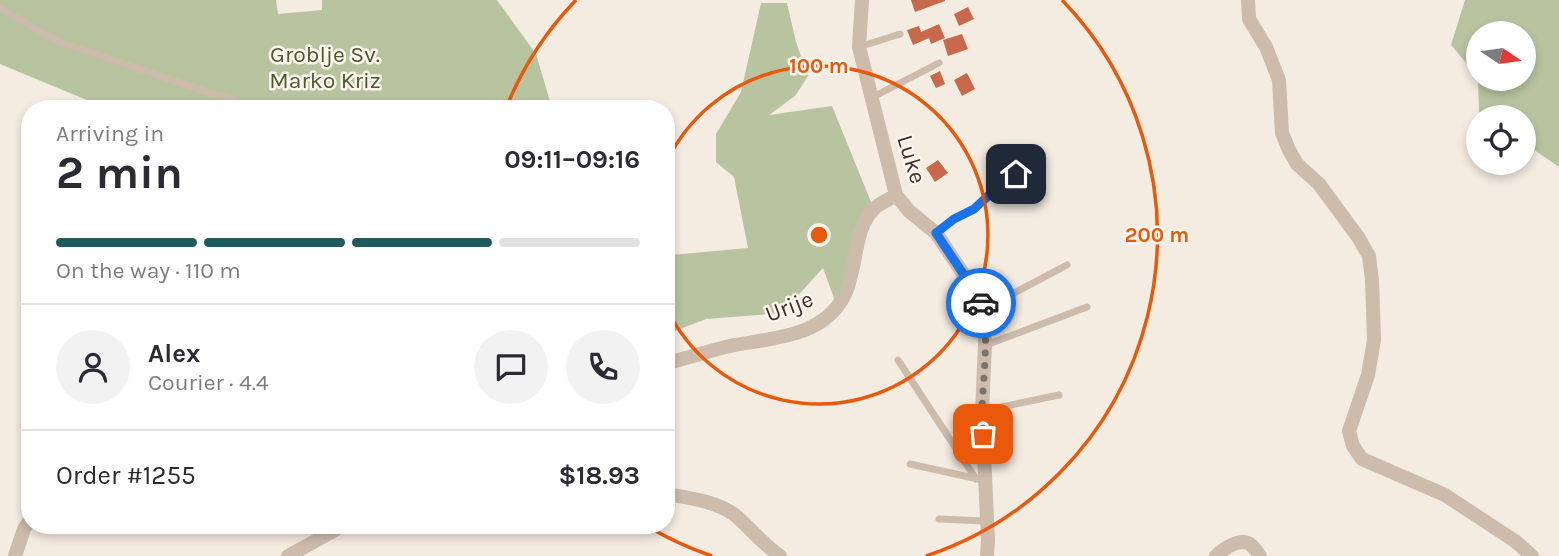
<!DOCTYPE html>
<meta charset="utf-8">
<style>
:root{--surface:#fff;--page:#f2f2f3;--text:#2b2b33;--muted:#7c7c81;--line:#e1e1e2;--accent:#1f5a5e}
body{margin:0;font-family:Karla,sans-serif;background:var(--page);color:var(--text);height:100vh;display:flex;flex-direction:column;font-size:26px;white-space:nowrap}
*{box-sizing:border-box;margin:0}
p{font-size:23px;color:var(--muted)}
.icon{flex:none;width:38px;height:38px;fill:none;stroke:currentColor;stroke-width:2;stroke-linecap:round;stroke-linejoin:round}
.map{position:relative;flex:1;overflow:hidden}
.side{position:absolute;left:21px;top:100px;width:654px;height:434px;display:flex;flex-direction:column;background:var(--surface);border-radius:28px;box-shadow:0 4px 10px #0003}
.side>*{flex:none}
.needle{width:46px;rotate:103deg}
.fabs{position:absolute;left:1466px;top:21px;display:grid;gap:14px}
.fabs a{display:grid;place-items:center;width:70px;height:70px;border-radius:50%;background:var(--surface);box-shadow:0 4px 10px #0003;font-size:35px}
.pin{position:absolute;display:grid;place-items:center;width:60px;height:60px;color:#fff;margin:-30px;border-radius:14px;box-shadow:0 4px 10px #0006}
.courier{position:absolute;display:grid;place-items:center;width:70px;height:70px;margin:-35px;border:5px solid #1a73e8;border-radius:50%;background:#fff;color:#222;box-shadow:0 2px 9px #0007}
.head em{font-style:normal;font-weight:700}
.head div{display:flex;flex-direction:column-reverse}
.head{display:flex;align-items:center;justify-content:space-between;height:119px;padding:0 35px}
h1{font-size:46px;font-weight:700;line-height:52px}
.bar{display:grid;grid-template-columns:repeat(4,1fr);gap:10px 7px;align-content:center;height:84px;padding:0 35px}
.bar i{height:9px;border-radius:5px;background:var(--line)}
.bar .selected{background:var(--accent)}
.bar p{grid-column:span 4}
.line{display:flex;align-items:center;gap:18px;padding:0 35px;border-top:2px solid var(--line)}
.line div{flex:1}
.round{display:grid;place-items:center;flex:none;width:74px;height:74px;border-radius:37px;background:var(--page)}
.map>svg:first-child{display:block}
.green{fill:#b8c4a0;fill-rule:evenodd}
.building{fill:#c8694b}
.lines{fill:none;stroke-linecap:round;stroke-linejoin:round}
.service{stroke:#cdbbac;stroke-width:7}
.minor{stroke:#cdbbac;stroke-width:14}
.done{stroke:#7c716b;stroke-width:7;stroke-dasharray:0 12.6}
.route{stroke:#1a73e8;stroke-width:9}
.ring{fill:none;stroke:#e8590c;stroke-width:3.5}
.labels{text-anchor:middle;stroke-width:5;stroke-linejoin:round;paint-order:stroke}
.park-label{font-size:23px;fill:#4a5a2e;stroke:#fbf5ee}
.street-label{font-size:23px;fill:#3b302b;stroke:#fbf5ee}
.centre{fill:#e8590c;stroke:#fbf5ee;stroke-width:3.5}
.ring-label{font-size:21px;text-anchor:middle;font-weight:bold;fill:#e8590c;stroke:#fbf5ee;stroke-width:5;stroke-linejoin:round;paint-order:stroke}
</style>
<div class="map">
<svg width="1559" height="556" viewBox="0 0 1559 556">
<rect width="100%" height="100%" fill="#f4ebe1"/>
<!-- green -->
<path class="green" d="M 0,0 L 276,0 L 278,14 L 322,10 L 322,0 L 497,0 L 536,54 L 552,108 L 106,108 L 0,64 Z
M 1465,0 L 1559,0 L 1559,167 L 1524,143 L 1524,117 L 1487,117 L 1479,112 L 1478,77 L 1451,45 ZM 1524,33 L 1524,79 L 1479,79 L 1479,33 Z
M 761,3 L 787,3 L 796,42 L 808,76 L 795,96 L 769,115 L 832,106 L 873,207 L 837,306 L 823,268 L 782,313 L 706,319 L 667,334 L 667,257 L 671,255 L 748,248 L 734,177 L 716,162 L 716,134 L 741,92 Z"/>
<!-- building -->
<path class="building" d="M 911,0 L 945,0 L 945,1 L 915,12 Z
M 968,7 L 974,19 L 959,26 L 954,14 Z
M 939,24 L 945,38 L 931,44 L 929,38 L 913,45 L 907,30 L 919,26 L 921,32 Z
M 962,34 L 968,49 L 948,56 L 943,40 Z
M 940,71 L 945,84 L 936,88 L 930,76 Z
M 967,73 L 975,89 L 962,96 L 954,80 Z
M 938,160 L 948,173 L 935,182 L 926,168 Z"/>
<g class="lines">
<!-- service -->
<path class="service" d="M 0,8 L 57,41 L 211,93 L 234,99
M 859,47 L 900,34
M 871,98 L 939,63
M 936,233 L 954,219 L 974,209 L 988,196 L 1016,174
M 984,309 L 1067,265
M 986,345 L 1087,307
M 898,360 L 976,479
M 982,411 L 1059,395
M 910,464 L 978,479
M 939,519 L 986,521"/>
<!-- minor -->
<path class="minor" d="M 862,0 L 859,47 L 896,195 L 909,211 L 936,233 L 974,290 L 983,309 L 985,345 L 982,411 L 988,540 L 987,556
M 1248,0 L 1249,19 L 1266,47 L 1279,80 L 1282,133 L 1289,150 L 1297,164 L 1319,184 L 1358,237 L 1369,256 L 1372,280 L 1374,340 L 1368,375 L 1349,431 L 1353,446 L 1362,459 L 1445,495 L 1515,541 L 1532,556
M 667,363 C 688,358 708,351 730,346 C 769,338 823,338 844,296 C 858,270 852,226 877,206 C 883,202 890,199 896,195
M 667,494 C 689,498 716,501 735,515 C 750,528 763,544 780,556
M 15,556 L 24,529 L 30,520
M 288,556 L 344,525
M 1216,556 C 1224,549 1237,539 1248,543 C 1253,545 1257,552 1260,556"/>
</g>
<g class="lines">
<!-- done -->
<path class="done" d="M 981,303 C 990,321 983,384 982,407 C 981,416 982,425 983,434"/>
<!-- route -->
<path class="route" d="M 981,303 L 974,290 L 936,233 L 954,219 L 974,209 L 988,196 L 1016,174"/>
</g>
<!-- distance rings -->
<g class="ring">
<path d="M667 161A169 169 0 1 1 667 309"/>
<path d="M712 556A338 338 0 0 1 647 526M506 108A338 338 0 0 1 576 0M1062 0A338 338 0 0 1 926 556"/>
</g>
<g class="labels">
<!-- park labels -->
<g class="park-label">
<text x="325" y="62">Groblje Sv.<tspan x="325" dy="26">Marko Kriz</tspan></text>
</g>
<!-- street labels -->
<g class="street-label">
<text transform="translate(912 159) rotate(73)" y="8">Luke</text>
<text transform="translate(789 306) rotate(-21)" y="8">Urije</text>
</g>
</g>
<circle cx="819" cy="235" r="10" class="centre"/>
<g class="ring-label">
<text x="819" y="73">100 m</text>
<text x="1157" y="242">200 m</text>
</g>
</svg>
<div class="fabs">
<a><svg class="needle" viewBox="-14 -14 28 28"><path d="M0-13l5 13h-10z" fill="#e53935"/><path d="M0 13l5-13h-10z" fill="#7c7c81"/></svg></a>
<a><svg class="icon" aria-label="locate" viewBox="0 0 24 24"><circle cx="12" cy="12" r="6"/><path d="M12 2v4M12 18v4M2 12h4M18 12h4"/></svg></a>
</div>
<div class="pin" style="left:983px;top:434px;background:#ea580c"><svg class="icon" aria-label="bag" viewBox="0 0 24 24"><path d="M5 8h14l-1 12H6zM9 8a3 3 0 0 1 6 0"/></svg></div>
<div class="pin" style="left:1016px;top:174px;background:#1f2937"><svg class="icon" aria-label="home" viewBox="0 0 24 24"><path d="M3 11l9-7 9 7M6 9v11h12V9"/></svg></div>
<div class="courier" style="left:981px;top:303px"><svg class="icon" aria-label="car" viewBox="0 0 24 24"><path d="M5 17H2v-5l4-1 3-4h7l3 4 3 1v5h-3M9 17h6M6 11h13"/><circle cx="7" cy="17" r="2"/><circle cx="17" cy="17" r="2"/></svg></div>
<section class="side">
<div class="head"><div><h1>2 min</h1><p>Arriving in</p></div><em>09:11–09:16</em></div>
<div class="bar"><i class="selected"></i><i class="selected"></i><i class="selected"></i><i></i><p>On the way · 110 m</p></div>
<div class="line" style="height:126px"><a class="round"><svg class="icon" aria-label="person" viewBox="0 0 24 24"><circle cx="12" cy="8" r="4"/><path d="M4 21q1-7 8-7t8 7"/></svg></a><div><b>Alex</b><p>Courier · 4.4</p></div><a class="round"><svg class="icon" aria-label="chat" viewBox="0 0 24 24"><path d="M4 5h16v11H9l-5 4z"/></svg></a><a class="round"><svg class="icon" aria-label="phone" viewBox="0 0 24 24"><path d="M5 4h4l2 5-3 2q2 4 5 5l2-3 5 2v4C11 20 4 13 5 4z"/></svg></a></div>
<div class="line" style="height:91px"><div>Order #1255</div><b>$18.93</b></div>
</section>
</div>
